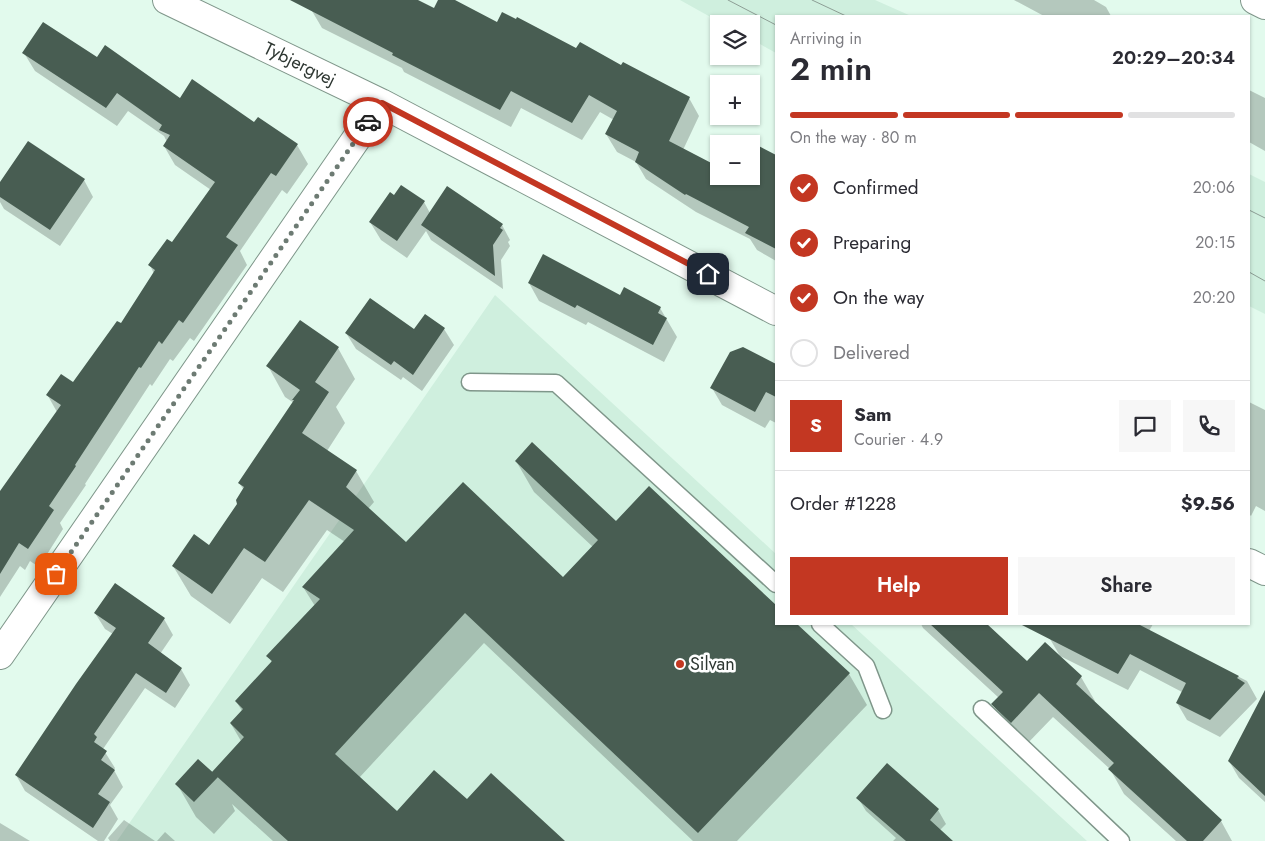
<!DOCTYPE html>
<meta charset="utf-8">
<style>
:root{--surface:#fff;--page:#f7f7f7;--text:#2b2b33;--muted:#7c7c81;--line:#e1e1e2;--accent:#c33722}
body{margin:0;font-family:Jost,sans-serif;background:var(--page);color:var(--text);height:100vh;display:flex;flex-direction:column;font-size:19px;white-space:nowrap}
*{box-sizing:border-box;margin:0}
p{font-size:16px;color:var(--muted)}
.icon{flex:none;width:28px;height:28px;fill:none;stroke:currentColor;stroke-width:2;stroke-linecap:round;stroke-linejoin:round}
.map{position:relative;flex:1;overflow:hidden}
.drawer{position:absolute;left:775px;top:15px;width:475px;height:610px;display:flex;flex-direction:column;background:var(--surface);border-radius:0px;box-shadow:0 1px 4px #0004}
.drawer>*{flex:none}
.fabs{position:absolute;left:710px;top:15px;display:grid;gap:10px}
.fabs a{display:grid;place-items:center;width:50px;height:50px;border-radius:0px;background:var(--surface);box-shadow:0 1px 4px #0004;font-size:25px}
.pin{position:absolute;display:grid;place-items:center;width:42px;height:42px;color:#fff;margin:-21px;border-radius:10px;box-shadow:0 2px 8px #0006}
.courier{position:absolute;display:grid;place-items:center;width:50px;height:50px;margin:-25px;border:4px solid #c33722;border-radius:50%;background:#fff;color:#222;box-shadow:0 1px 6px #0007}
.headline em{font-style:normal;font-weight:600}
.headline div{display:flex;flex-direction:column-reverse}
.headline{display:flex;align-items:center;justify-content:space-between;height:85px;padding:0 15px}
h1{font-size:32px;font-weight:600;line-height:38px}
.bar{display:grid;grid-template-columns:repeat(4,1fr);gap:8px 5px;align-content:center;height:60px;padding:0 15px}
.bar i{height:6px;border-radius:4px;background:var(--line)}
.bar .on{background:var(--accent)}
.bar p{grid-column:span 4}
.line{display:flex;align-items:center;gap:12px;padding:0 15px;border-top:1px solid var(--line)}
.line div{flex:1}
.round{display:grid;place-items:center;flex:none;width:52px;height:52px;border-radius:0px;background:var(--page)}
ol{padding:0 15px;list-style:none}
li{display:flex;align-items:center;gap:15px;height:55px}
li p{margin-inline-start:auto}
li .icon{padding:5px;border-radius:50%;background:var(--accent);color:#fff;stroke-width:4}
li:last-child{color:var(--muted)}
li i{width:28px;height:28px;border:2px solid var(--line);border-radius:50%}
.primary-button{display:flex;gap:10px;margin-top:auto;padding:10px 15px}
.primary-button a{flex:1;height:58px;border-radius:0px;background:var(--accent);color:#fff;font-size:20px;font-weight:600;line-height:58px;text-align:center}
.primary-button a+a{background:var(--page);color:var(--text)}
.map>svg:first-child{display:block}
.built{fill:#cfefde}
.shadow{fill:#0003}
.building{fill:#485d52}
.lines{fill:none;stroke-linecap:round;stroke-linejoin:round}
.lane-casing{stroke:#7f968a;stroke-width:19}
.street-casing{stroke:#7f968a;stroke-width:30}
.lane{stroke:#fff;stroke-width:16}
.street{stroke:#fff;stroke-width:28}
.tram{stroke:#8d9e95;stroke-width:1}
.done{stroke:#6d7b73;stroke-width:5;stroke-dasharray:0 9}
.route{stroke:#c33722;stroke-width:6}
.poi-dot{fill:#c33722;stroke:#fff;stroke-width:2}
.labels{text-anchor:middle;stroke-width:5;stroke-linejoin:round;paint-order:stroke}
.street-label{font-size:18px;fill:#2e3732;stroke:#fff}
.poi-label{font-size:18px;fill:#2e3732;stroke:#fff;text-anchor:start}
</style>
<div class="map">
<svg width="1265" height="841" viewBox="0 0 1265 841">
<rect width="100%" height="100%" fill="#e2faed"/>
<!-- built -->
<path class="built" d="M 680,0 L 875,0 L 911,16 L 776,16 L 776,53 L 751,39 L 751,24 L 723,24 Z
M 1249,174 L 1265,182 L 1265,314 L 1249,306 Z
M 495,295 L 776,554 L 776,624 L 851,624 L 1087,841 L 117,841 Z"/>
<!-- shadow -->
<path class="shadow" d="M 297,0 L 415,0 L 434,10 L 439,0 L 452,0 L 498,24 L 621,66 L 689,98 L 699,116 L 683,150 L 719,176 L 751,176 L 751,144 L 776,156 L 776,261 L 757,250 L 750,239 L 696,212 L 646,179 L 636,162 L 617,152 L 606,134 L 614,120 L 600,112 L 582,140 L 521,108 L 511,127 L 404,72 L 402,68 L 322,28 L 312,11 Z
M 1014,0 L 1094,0 L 1106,7 L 1111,16 L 1044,16 Z
M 24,53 L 97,59 L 180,99 L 254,123 L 297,145 L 308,164 L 287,194 L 282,190 L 240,251 L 247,265 L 194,341 L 190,338 L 173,361 L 170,359 L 152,386 L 150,384 L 85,484 L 86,485 L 60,523 L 63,529 L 39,567 L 30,561 L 25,570 L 20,566 L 0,597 L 0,494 L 57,412 L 48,396 L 73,384 L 121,325 L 154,274 L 150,265 L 172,243 L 211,190 L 175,165 L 164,146 L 167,142 L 164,136 L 128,111 L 117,126 L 35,71 Z
M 1249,90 L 1265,98 L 1265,151 L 1249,142 Z
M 84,180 L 93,197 L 60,246 L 4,209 L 0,202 L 0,184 Z
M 394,197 L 424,202 L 430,213 L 502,225 L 510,240 L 508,242 L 510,246 L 501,260 L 503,289 L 431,240 L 426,231 L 407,258 L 381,240 L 370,222 Z
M 529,283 L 660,308 L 677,337 L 664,362 L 588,322 L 586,325 L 539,301 Z
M 425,316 L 444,329 L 454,345 L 422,391 L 403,377 L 401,380 L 356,349 L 346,333 L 415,331 Z
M 338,348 L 355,379 L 336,407 L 345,423 L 327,451 L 356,471 L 374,502 L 368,509 L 406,544 L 563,579 L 593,547 L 534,492 L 516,461 L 616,523 L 649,487 L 776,606 L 776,624 L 795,624 L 849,674 L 867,705 L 737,841 L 693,841 L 484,643 L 359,778 L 397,813 L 467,801 L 563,841 L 273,841 L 232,804 L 235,811 L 214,834 L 196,817 L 177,784 L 216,777 L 241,741 L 231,724 L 242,711 L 236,701 L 272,663 L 268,656 L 315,606 L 303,587 L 345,542 L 327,530 L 283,592 L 262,578 L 230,624 L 191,596 L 173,566 L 210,546 L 238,504 L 244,490 L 239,483 L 294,403 L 285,397 L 268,366 Z
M 764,365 L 776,371 L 776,423 L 770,420 L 765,428 L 722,405 L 712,388 Z
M 1249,402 L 1265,410 L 1265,511 L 1256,506 L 1251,516 L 1249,514 Z
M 95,613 L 164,619 L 173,635 L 160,654 L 181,669 L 190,685 L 175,708 L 145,688 L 103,749 L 115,768 L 114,770 L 123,787 L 110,805 L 118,819 L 104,841 L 98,841 L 25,791 L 16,775 L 113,634 L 105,629 Z
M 921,624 L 986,624 L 1027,663 L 1081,677 L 1095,701 L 1094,702 L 1221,821 L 1232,841 L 1176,841 L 1124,794 L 1110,769 L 1053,717 L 1025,746 L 1007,729 L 993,704 L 999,698 L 923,628 Z
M 1062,624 L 1153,624 L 1149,631 L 1247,681 L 1257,699 L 1220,737 L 1187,720 L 1177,703 L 1182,692 L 1140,670 L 1128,690 L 1060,656 L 1050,639 L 1063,625 Z
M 1265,693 L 1265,802 L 1239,778 L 1229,761 Z
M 858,798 L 938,810 L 946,824 L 940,830 L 951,841 L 893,841 L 896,838 L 866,811 Z
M 124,820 L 155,841 L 110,841 L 108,838 Z
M 0,823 L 30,841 L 0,841 Z
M 165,832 L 175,841 L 157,841 Z"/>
<!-- building -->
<path class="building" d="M 290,0 L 418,0 L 434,8 L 438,0 L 455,0 L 497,22 L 502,12 L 516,19 L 517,17 L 576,48 L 580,42 L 621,65 L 623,62 L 690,97 L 669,141 L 719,167 L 719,176 L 751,176 L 751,144 L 750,144 L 751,142 L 776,155 L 776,249 L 745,233 L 749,227 L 686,194 L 685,195 L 635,162 L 639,152 L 605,134 L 617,111 L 589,95 L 572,123 L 511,91 L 500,110 L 392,55 L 393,53 Z
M 43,22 L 97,57 L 105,45 L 180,98 L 192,79 L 254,122 L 258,117 L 298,144 L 276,176 L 271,173 L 226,237 L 238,245 L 183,323 L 179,320 L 162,344 L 159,341 L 141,368 L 139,367 L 75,465 L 76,466 L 49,506 L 54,510 L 28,549 L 19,543 L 0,574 L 0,491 L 61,405 L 46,395 L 61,374 L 73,382 L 117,321 L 121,323 L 155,270 L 148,265 L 167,239 L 172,242 L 215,182 L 163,146 L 170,135 L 159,130 L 162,125 L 117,93 L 106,108 L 22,53 Z
M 28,141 L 85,179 L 50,230 L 0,197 L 0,182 Z
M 401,185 L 425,201 L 397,241 L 369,222 L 390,192 L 394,195 Z
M 447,186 L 503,224 L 500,228 L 503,230 L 493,245 L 495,276 L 421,225 Z
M 543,254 L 620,295 L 624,287 L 661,307 L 658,313 L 667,318 L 653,345 L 577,305 L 575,308 L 528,283 Z
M 370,298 L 414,329 L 425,314 L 445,328 L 413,375 L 394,361 L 391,365 L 345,333 Z
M 300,320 L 339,347 L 315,382 L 329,392 L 302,433 L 357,470 L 346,487 L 406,542 L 463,482 L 563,577 L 598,540 L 515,461 L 532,442 L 616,521 L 649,486 L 776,605 L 776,624 L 797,624 L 850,673 L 698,833 L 465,613 L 335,754 L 397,811 L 434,770 L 467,799 L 491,773 L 565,841 L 288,841 L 212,772 L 244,737 L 230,723 L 243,709 L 235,701 L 272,661 L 266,656 L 320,599 L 302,587 L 354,530 L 309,500 L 265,562 L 244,548 L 212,594 L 172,566 L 194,534 L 209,545 L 237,504 L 236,500 L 244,487 L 238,483 L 294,400 L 292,400 L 300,390 L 266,366 Z
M 743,347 L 776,364 L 776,397 L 766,392 L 755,412 L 710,388 L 730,352 Z
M 115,583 L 165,618 L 148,643 L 182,668 L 166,693 L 136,673 L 94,734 L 97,737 L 94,742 L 107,751 L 101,760 L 115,770 L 98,794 L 110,802 L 93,828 L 15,775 L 76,684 L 116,628 L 94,613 Z
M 930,624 L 987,624 L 1027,661 L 1045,642 L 1082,676 L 1076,684 L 1222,820 L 1203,841 L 1187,841 L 1108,769 L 1114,763 L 1039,693 L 1011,723 L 991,704 L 1003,692 Z
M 1020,624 L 1138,624 L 1239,676 L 1237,678 L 1245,683 L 1210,720 L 1176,703 L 1186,683 L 1130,654 L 1118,674 Z
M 1265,690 L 1265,796 L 1228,761 Z
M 198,759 L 218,777 L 194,802 L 175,784 Z
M 887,763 L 939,809 L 930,820 L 953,841 L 906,841 L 856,798 Z"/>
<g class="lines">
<!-- lane casing -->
<g class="lane-casing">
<path id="lane" d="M 470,382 L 556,383 L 776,584
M 820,624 L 866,666 L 883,710
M 982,709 L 1121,841"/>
</g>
<!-- street casing -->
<g class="street-casing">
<path id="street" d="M 167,0 L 381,103 L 776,311
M 1255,0 L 1265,5
M 1249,563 L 1265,571
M 0,655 L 381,103"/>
</g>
<!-- lane -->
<use href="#lane" class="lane"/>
<!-- street -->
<use href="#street" class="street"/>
<!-- tram -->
<path class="tram" d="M 728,0 L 776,25
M 812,0 L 846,16
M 1249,210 L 1265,218
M 1249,272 L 1265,281"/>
</g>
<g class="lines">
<!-- done -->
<path class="done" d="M 56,574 L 368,122"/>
<!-- route -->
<path class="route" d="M 368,122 L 382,103 L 708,274"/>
</g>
<!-- markers -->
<circle class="poi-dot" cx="680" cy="664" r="5"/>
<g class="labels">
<!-- street labels -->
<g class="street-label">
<text transform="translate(300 64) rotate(26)" y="6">Tybjergvej</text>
</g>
<!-- poi labels -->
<g class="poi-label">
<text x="690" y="670">Silvan</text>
</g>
</g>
</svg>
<div class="fabs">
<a><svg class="icon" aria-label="layers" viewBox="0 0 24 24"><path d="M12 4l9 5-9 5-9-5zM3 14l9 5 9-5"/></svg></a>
<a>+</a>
<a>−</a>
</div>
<div class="pin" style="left:56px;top:574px;background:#ea580c"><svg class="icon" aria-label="bag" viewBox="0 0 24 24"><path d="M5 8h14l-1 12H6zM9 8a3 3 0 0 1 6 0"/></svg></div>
<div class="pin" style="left:708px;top:274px;background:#1f2937"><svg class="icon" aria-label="home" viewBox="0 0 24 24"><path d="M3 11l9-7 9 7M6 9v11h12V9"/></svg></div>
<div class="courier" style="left:368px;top:122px"><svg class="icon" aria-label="car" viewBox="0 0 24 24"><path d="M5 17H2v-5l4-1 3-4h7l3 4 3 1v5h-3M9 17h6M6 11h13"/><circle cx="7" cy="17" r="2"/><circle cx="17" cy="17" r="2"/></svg></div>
<section class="drawer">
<div class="headline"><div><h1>2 min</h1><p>Arriving in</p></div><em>20:29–20:34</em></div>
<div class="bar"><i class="on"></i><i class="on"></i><i class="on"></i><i></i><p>On the way · 80 m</p></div>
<ol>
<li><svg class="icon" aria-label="check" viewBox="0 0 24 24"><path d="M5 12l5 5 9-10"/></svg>Confirmed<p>20:06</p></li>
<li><svg class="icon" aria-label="check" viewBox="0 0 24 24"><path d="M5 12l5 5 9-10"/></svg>Preparing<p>20:15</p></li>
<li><svg class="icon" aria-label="check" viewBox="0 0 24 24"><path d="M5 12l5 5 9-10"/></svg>On the way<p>20:20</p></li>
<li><i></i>Delivered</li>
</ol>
<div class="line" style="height:90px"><b class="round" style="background:var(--accent);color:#fff">S</b><div><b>Sam</b><p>Courier · 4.9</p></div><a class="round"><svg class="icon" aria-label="chat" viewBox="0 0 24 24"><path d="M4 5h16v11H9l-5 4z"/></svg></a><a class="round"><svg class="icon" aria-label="phone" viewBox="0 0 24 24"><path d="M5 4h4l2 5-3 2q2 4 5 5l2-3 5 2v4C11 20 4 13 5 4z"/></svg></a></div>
<div class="line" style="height:65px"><div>Order #1228</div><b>$9.56</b></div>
<div class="primary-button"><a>Help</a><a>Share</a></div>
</section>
</div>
